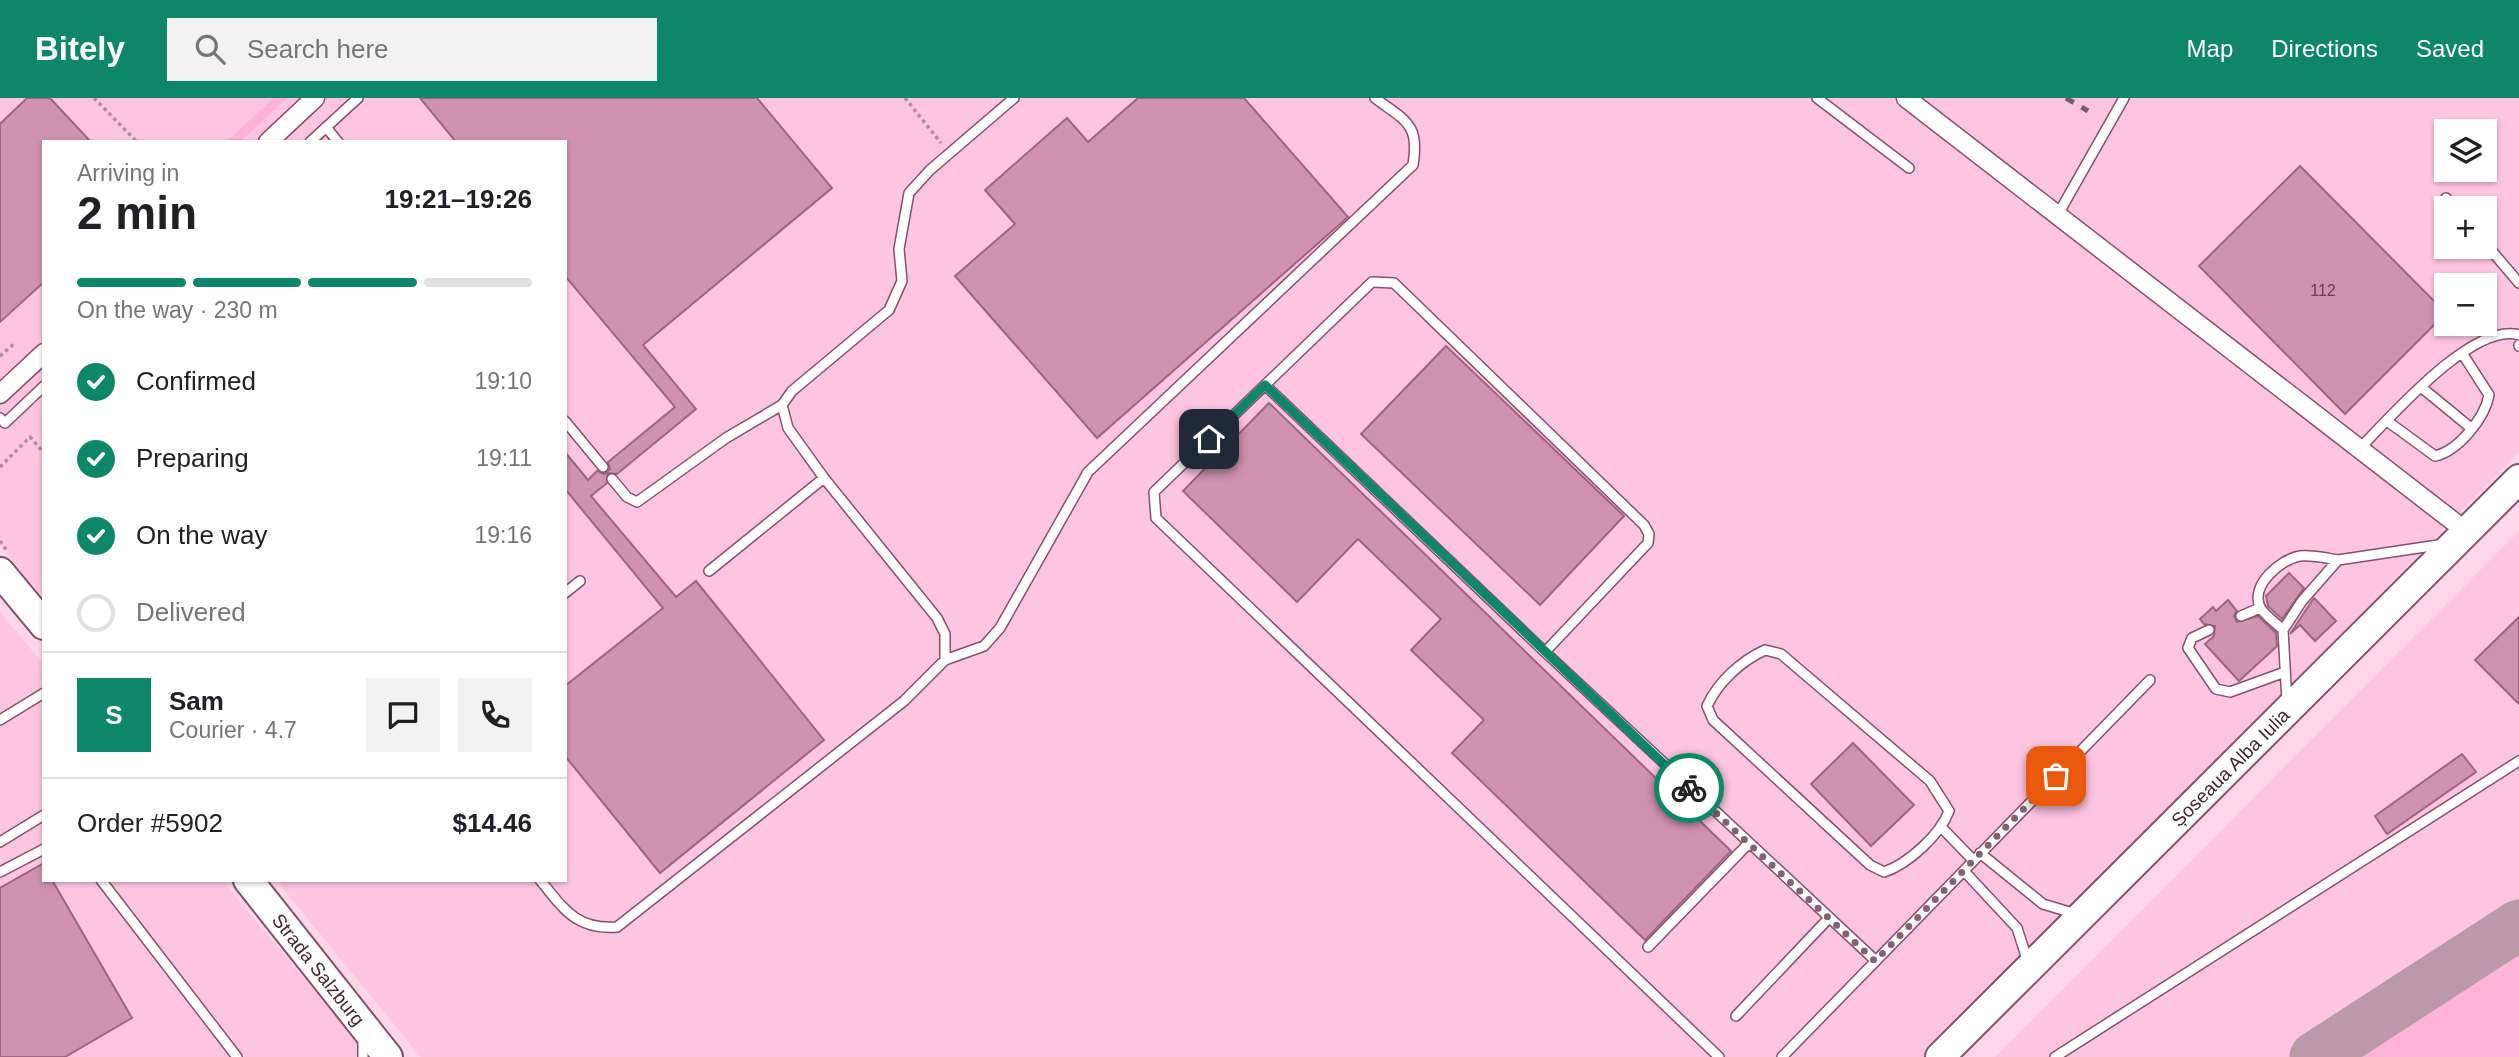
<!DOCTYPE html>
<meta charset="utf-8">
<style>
:root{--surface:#fff;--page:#f2f2f2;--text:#202124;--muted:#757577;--line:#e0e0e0;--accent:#0e8768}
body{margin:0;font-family:Arial,sans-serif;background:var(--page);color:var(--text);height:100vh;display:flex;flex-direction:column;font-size:26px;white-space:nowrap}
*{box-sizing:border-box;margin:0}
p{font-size:23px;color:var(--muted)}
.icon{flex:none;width:38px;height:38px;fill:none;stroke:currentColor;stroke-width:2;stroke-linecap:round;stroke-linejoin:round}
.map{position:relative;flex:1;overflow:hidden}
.side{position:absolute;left:42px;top:42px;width:525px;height:742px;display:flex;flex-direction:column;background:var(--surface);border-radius:0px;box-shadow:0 2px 5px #0004}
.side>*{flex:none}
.controls{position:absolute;left:2434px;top:21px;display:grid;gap:14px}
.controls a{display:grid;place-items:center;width:63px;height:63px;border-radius:0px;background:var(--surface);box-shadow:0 2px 5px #0004;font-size:35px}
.pin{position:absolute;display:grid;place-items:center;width:60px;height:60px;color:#fff;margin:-30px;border-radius:14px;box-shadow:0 4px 10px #0006}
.courier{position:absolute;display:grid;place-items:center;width:70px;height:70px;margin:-35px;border:5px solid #0e8768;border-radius:50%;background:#fff;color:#222;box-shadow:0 2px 9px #0007}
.overview em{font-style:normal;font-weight:800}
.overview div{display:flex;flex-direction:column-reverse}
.overview{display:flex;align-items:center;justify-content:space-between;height:119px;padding:0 35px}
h1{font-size:46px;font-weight:800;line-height:52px}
.bar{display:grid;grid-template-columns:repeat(4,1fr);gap:10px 7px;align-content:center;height:84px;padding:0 35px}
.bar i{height:9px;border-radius:5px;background:var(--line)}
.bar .selected{background:var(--accent)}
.bar p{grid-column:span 4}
.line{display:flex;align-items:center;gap:18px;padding:0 35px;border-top:2px solid var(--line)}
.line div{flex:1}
.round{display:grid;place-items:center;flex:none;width:74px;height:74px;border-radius:0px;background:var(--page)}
ol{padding:0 35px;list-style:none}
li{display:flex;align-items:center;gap:21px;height:77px}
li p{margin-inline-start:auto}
li .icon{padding:7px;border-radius:50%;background:var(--accent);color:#fff;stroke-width:4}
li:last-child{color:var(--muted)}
li i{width:38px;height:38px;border:4px solid var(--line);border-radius:50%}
header{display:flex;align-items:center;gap:42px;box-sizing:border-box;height:98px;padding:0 35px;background:var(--accent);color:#fff}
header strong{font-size:33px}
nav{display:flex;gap:38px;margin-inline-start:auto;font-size:24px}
.search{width:490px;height:63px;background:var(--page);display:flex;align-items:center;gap:18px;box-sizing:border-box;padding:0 24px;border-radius:0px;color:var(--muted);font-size:26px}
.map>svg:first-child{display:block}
.built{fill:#fec5e0;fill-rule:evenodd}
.green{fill:#feb3d7}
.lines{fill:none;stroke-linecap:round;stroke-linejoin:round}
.taxiway{stroke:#bb9aa8;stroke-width:51}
.building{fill:#cf92af;stroke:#9e6581;stroke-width:2}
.service-casing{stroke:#864f6b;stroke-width:12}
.minor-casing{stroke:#864f6b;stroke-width:21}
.primary-casing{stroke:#864f6b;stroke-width:32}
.path{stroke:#af8e9c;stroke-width:3.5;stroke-dasharray:3.5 3.5;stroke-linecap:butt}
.service{stroke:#fff;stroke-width:9}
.minor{stroke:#fff;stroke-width:18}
.primary{stroke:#fff;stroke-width:28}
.rail{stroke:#795d6a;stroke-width:5;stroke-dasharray:9 9;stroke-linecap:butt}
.done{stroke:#816471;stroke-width:7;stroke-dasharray:0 12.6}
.route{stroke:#0e8768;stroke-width:9}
.labels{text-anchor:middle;stroke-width:5;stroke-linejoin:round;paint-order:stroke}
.number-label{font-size:16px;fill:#624150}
.street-label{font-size:19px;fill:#3e2631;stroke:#f9ebf1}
</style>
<header>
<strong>Bitely</strong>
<div class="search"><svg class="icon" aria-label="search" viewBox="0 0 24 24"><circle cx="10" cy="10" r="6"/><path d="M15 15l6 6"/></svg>Search here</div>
<nav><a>Map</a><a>Directions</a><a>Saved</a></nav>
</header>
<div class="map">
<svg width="2519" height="959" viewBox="0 0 2519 959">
<rect width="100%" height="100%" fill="#fdd6e7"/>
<!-- built -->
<path class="built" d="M 0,0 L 2519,0 L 2519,354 L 1926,959 L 421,959 L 276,782 L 565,782 L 565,44 L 44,44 L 44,500 L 0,447 ZM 2446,33 L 2485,33 L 2485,72 L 2446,72 ZM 2446,110 L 2485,110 L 2485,149 L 2446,149 ZM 2446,187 L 2485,187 L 2485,226 L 2446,226 Z
M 2519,433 L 2519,959 L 1995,959 L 2210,744 Z
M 0,514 L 44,567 L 44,782 L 222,782 L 369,959 L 0,959 Z"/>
<!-- green -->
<path class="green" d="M 274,0 L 287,0 L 240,44 L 226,44 Z
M 2519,858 L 2519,959 L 2359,959 Z"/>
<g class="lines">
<!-- taxiway -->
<path class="taxiway" d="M 2315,959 L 2519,827"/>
</g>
<!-- building -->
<path class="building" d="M 27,0 L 50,0 L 91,44 L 44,44 L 44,184 L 0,224 L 0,26 Z
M 420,0 L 757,0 L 832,90 L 643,247 L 696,311 L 617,376 L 608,375 L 607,385 L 591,398 L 676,499 L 696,483 L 824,642 L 660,775 L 565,658 L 565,588 L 663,510 L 565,391 L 565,354 L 588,382 L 597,373 L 605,376 L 610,371 L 608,364 L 675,309 L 565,178 L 565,44 L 456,44 Z
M 1138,0 L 1244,0 L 1348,119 L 1097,340 L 955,178 L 1015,126 L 985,92 L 1067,20 L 1088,44 Z
M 2300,68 L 2446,215 L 2345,316 L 2199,168 Z
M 1446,248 L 1624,418 L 1540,507 L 1361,336 Z
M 1269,305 L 1731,753 L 1645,842 L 1452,655 L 1484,622 L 1411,552 L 1441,521 L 1358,441 L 1297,504 L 1183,393 Z
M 2289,475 L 2304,490 L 2282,521 L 2268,508 L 2266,498 Z
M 2314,500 L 2336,523 L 2315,543 L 2300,527 L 2290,536 Z
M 2228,502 L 2237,513 L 2234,518 L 2237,524 L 2258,518 L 2276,535 L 2277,548 L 2239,583 L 2205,546 L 2214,538 L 2215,528 L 2204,526 L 2200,521 L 2213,509 L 2216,513 Z
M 2519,519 L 2519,606 L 2475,562 Z
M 1853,645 L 1914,707 L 1871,748 L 1811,686 Z
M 2462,656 L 2476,674 L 2387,736 L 2375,718 Z
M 44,765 L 44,782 L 52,782 L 132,920 L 65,959 L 0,959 L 0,790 Z"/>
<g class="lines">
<!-- service casing -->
<g class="service-casing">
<path id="service" d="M 1817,0 L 1909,70
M 326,29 L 338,44
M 310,44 L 358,0
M 2446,100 L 2455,110
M 2057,118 L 2124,0
M 2485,145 L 2519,185
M 2519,247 L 2519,248
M 1265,287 L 1545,554 L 1876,863
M 2421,289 L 2471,330
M 0,320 L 5,325 L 44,288
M 565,323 L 603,369
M 2387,323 L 2435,358 C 2458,353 2485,320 2489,297 L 2462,255
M 2359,351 C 2389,321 2473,223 2519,237
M 612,381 L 627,399 L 637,404 L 726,340 L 782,307
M 709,473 L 824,380
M 565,495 L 580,483
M 2241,518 L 2260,510
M 2209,532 L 2192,540 L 2188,550 L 2216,591 L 2230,594 L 2285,574
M 2283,532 C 2276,525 2264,517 2260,509 C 2250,487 2281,461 2300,458 C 2312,457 2326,460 2338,462
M 1765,552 L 1781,556 L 1930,683 L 1949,713 C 1940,737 1908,766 1884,774 L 1870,767 L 1713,622 L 1707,608 C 1718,584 1741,563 1765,552 Z
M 1545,554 L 1648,445 L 1649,436 L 1644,427 L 1394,185 L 1372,184 L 1154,394 L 1156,420 L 1719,959
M 945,562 L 984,548 L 1000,530 L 1088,374 L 1413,67 C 1420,25 1405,23 1375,0
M 2287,604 L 2283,532 L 2302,503 L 2338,462 L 2445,446
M 0,622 L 44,595
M 1941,729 L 1973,762
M 0,744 L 44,717
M 1980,755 L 2043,806 L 2076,816
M 1964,773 L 2017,830 L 2028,864
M 0,774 L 44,751
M 101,782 L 237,959
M 540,782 C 564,811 576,832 617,829 L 904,603 L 945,562 L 945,536 L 937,520 L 824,380 L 788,330 L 782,307 L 792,293 L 889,212 L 902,183 L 899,151 L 909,95 L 930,72 L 1014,0
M 1648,849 L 1749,745
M 1736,918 L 1829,820
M 363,959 L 363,938
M 1782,959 L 2150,582
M 2055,959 L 2519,663"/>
</g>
<!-- minor casing -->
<g class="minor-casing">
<path id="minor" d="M 1906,0 L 2467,434
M 268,44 L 315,0
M 0,296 L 44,255"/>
</g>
<!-- primary casing -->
<g class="primary-casing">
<g id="primary">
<path d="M 0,474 L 44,527"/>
<path id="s1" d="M 248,782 L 388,959"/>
<path id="s2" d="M 1940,959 L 2519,381"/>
</g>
</g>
<!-- path -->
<path class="path" d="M 94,0 L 137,44
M 905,0 L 941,45
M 0,258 L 15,245
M 0,369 L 30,339 L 44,355
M 0,443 L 7,453"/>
<!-- service -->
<use href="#service" class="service"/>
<!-- minor -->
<use href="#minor" class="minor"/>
<!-- primary -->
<use href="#primary" class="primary"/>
<!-- rail -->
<path class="rail" d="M 2066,0 L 2088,13"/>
</g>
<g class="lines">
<!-- done -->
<path class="done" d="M 1689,690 L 1875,863 L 2056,678"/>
<!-- route -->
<path class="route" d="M 1209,341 L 1265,287 L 1689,690"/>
</g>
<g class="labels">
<!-- number labels -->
<g class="number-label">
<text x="2323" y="198">112</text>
</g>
<!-- street labels -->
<g class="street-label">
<text dy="7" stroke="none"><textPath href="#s2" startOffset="410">Șoseaua Alba Iulia</textPath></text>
<text dy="7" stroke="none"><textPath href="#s1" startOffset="114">Strada Salzburg</textPath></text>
</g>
</g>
</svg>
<div class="controls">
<a><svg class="icon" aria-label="layers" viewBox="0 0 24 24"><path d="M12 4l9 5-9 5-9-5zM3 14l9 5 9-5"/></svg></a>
<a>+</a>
<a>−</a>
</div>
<div class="pin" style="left:2056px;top:678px;background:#ea580c"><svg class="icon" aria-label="bag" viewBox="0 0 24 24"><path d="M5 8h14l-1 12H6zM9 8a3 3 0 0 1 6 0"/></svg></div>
<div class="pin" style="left:1209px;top:341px;background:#1f2937"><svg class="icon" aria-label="home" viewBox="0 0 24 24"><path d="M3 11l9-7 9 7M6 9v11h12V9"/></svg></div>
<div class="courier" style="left:1689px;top:690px"><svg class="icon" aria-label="bike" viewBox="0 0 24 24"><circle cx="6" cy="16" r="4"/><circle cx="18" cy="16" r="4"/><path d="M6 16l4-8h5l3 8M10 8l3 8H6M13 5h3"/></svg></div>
<section class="side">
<div class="overview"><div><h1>2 min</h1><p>Arriving in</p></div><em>19:21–19:26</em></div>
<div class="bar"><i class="selected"></i><i class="selected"></i><i class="selected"></i><i></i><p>On the way · 230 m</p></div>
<ol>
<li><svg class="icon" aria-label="check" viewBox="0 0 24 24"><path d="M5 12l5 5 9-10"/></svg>Confirmed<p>19:10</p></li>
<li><svg class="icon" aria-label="check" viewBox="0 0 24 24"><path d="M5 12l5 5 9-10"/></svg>Preparing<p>19:11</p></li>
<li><svg class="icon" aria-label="check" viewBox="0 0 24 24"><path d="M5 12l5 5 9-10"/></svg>On the way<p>19:16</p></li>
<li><i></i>Delivered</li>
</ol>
<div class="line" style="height:126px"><b class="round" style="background:var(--accent);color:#fff">S</b><div><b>Sam</b><p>Courier · 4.7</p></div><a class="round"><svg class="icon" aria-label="chat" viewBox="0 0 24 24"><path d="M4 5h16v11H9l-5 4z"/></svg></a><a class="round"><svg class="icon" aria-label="phone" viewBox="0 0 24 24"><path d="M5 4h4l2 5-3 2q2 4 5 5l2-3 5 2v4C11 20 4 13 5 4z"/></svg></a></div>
<div class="line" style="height:91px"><div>Order #5902</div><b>$14.46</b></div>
</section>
</div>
